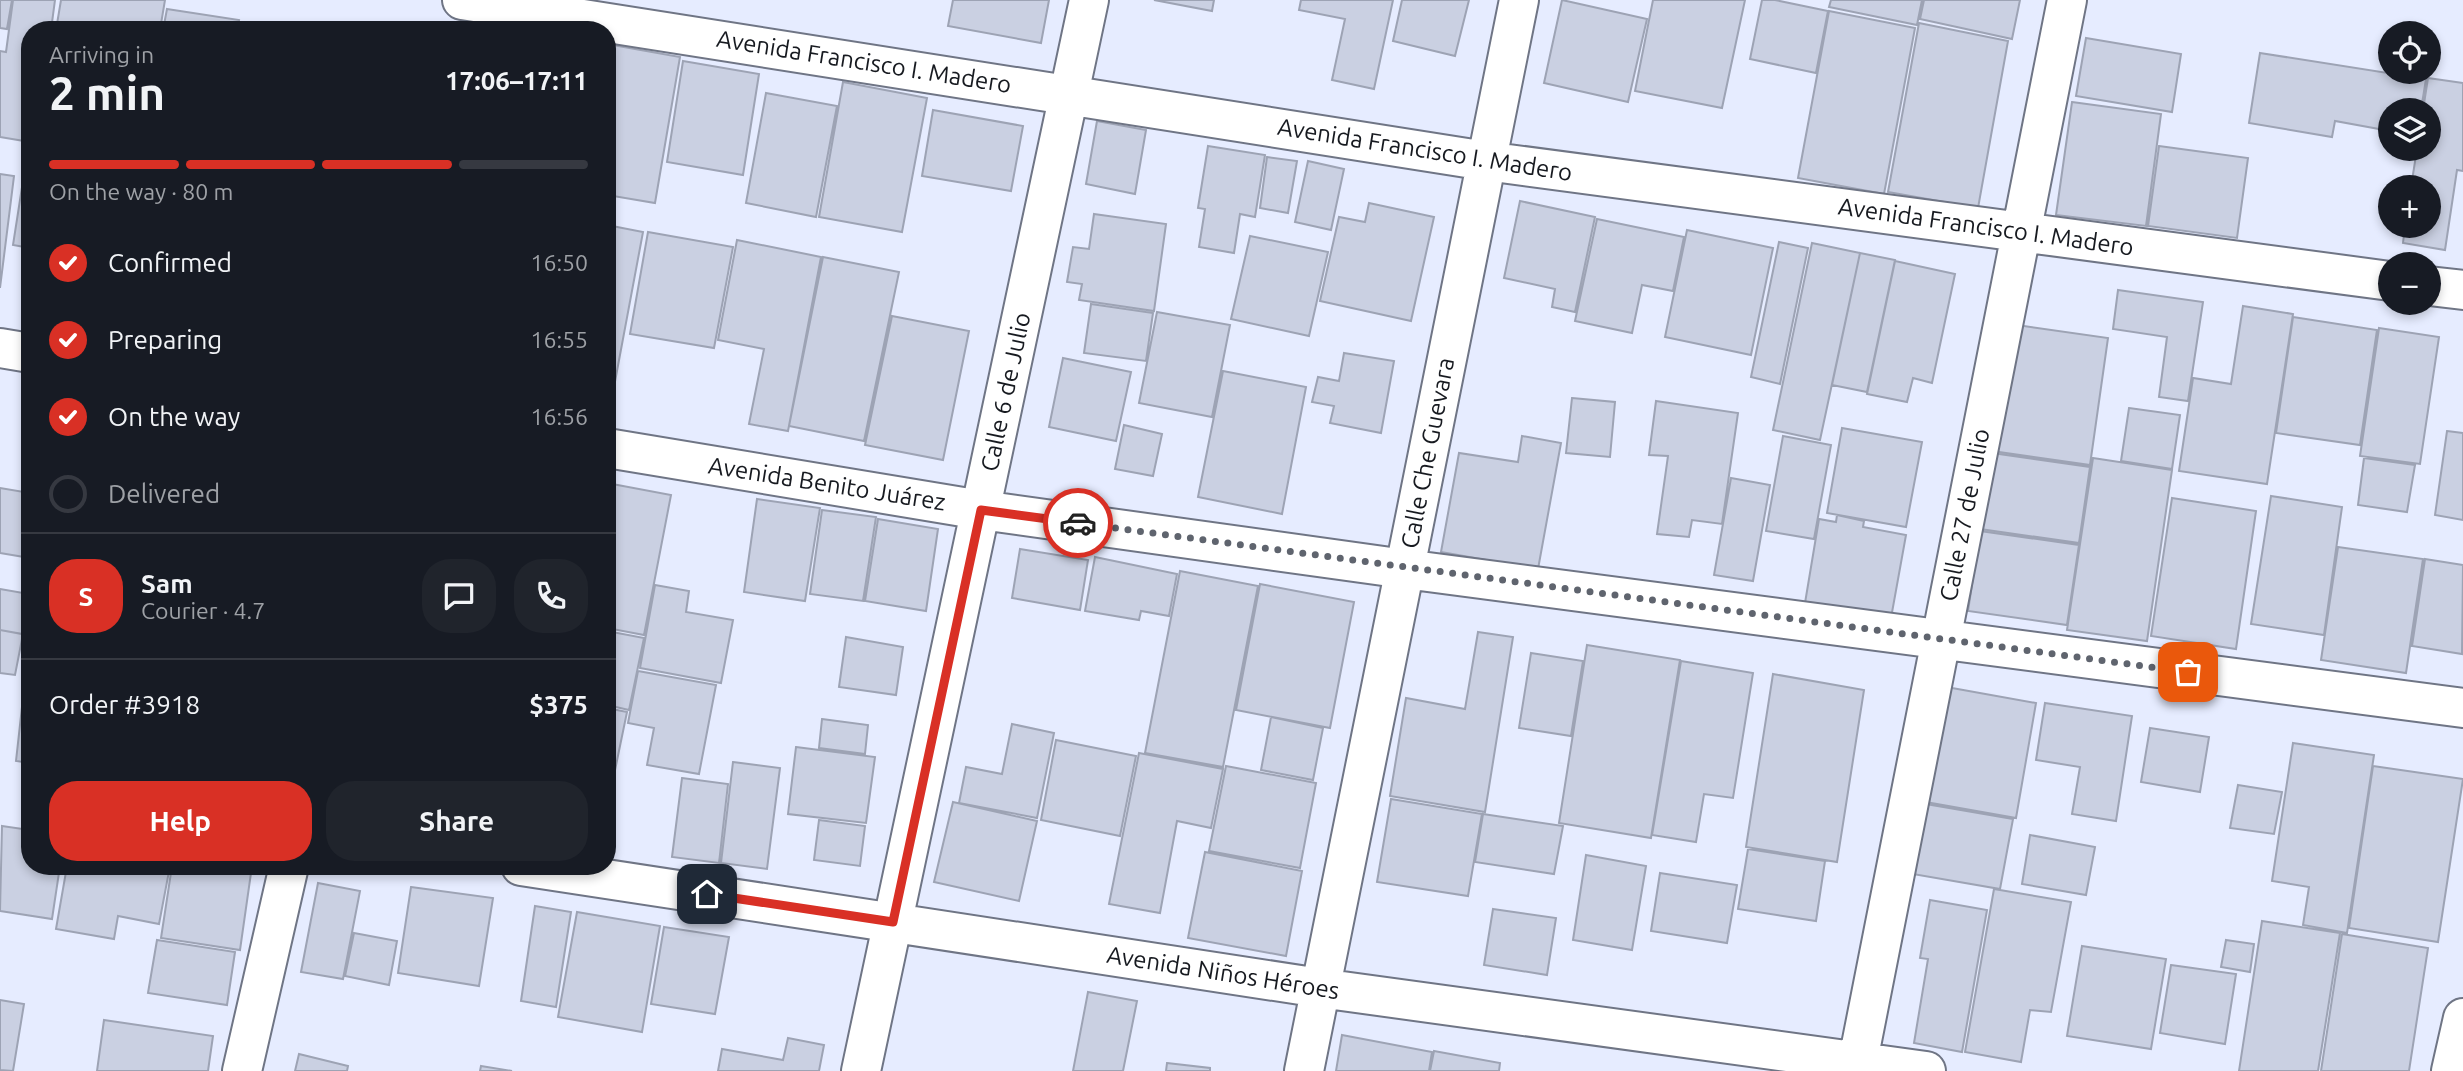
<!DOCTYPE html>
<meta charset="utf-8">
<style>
:root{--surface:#171b24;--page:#20242c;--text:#f1f3f6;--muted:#9ea1a6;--line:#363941;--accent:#d93025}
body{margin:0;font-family:Ubuntu,sans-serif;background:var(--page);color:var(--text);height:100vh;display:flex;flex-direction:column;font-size:26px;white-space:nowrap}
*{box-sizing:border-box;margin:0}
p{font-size:23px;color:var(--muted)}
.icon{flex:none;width:38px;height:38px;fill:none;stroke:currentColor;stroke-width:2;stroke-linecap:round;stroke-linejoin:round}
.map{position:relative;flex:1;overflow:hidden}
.panel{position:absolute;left:21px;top:21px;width:595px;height:854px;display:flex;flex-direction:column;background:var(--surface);border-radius:28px;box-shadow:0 4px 10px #0003}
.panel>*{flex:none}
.controls{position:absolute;left:2378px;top:21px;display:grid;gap:14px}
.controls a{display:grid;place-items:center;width:63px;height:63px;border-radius:50%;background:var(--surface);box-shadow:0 4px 10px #0003;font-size:35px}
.pin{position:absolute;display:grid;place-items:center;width:60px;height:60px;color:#fff;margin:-30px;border-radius:14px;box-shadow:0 4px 10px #0006}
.courier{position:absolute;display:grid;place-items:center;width:70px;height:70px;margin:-35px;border:5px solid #d93025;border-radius:50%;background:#fff;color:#222;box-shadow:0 2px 9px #0007}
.headline em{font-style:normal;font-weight:700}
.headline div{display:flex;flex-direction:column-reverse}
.headline{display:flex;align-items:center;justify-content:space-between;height:119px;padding:0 28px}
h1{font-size:46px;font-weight:700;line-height:52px}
.bar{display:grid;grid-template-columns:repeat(4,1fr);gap:10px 7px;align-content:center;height:84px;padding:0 28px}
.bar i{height:9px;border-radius:5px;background:var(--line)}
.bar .on{background:var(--accent)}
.bar p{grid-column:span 4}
.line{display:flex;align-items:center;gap:18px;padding:0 28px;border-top:2px solid var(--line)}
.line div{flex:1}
.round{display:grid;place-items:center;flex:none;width:74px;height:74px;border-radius:28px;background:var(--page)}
ol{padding:0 28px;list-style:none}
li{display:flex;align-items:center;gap:21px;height:77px}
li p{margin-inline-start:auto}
li .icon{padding:7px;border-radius:50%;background:var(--accent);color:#fff;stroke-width:4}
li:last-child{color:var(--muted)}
li i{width:38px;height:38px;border:4px solid var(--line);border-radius:50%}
.primary-button{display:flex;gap:14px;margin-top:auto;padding:14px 28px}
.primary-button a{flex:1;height:80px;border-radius:28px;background:var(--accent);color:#fff;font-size:28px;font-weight:700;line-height:80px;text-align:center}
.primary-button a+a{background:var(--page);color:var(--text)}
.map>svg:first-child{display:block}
.building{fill:#cad0e2;stroke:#9da3b4;stroke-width:2}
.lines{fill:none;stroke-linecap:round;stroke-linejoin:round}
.minor-casing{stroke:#6f7585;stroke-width:42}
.minor{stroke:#fff;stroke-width:38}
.done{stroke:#5f646e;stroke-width:7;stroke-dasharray:0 12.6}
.route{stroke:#d93025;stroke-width:9}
.labels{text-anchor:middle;stroke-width:7;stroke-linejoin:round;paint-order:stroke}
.street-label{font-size:24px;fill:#171a20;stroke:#fff}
</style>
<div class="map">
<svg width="2463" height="1071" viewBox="0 0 2463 1071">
<rect width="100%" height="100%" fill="#e6ecff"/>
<!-- building -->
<path class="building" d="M 0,0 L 12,0 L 7,29 L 0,28 Z
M 13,0 L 55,0 L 51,30 L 30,30 L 30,142 L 0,137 L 0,51 L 6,52 Z
M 61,0 L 165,0 L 160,30 L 56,30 Z
M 953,0 L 1049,0 L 1041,43 L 948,26 Z
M 1154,0 L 1214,0 L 1212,11 Z
M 1301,0 L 1393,0 L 1374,89 L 1332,80 L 1345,19 L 1299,10 Z
M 1402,0 L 1469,0 L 1455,56 L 1393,41 Z
M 1562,0 L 1647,19 L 1628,102 L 1544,83 Z
M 1653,0 L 1745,0 L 1722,108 L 1635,91 Z
M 1762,0 L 1775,0 L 1828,11 L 1816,73 L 1750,59 Z
M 1831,0 L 1922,0 L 1917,25 L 1829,7 Z
M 1924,0 L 2020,0 L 2012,39 L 1920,19 Z
M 167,9 L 239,20 L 237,30 L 163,30 Z
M 1829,11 L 1915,28 L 1884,194 L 1798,178 Z
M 1919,23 L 2008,41 L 1978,208 L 1888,192 Z
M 2086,38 L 2181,54 L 2172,112 L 2076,96 Z
M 607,44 L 680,57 L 655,203 L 607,195 Z
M 2260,53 L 2426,79 L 2421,110 L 2390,110 L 2390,131 L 2335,121 L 2332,137 L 2249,123 Z
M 683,61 L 759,74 L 743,175 L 667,162 Z
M 2428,78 L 2463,83 L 2463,171 L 2457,170 L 2445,250 L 2403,243 L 2405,226 L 2429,226 L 2429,187 L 2411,187 L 2417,149 L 2429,149 L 2429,110 L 2423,110 Z
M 843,82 L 927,98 L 902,232 L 819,217 Z
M 766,93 L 837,106 L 816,217 L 746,203 Z
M 2072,102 L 2161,114 L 2146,226 L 2056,215 Z
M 933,110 L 1023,126 L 1011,191 L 922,176 Z
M 1097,121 L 1146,130 L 1135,194 L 1086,184 Z
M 1208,146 L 1265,155 L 1255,217 L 1240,214 L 1234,253 L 1199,247 L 1205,209 L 1198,208 Z
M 2159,146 L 2248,158 L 2237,238 L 2148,226 Z
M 27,155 L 30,155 L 30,248 L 13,245 Z
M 1267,157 L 1297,161 L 1288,213 L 1260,208 Z
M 1308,161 L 1344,169 L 1331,230 L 1295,222 Z
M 0,174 L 14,176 L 0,288 Z
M 1520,201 L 1595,217 L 1575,312 L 1552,307 L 1555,289 L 1504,278 Z
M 1369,203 L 1434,217 L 1411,321 L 1320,301 L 1339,217 L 1365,222 Z
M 1094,214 L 1166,224 L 1154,311 L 1079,300 L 1082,284 L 1067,282 L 1073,247 L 1089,249 Z
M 1597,219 L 1684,237 L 1673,291 L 1642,285 L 1632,333 L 1575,321 Z
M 607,225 L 643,232 L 611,403 L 607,402 Z
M 1687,230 L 1773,248 L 1751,355 L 1665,337 Z
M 648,232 L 733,247 L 714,348 L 630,334 Z
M 1250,236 L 1328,252 L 1309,336 L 1231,319 Z
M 737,240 L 821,257 L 788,431 L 749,424 L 764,349 L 718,340 Z
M 1779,242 L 1808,248 L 1780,384 L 1751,377 Z
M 1812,243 L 1860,253 L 1820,440 L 1773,430 Z
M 1860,253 L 1895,260 L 1867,392 L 1832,385 Z
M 823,257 L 899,272 L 864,441 L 789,426 Z
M 1895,261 L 1955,274 L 1932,383 L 1913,378 L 1907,402 L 1867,394 Z
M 2118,290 L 2203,302 L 2188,401 L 2159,397 L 2167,337 L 2113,329 Z
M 1091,304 L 1153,313 L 1146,361 L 1084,353 Z
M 2243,306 L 2293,314 L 2267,484 L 2179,471 L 2193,378 L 2231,384 Z
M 1157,312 L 1230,325 L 1212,417 L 1139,403 Z
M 892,316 L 969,331 L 943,460 L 865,445 Z
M 2293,317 L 2377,330 L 2360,445 L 2276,433 Z
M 2017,325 L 2108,338 L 2090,465 L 1992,451 Z
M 2379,328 L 2439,337 L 2420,464 L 2360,456 Z
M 1344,353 L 1394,361 L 1381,433 L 1330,423 L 1334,406 L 1312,402 L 1318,377 L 1339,381 Z
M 1063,358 L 1131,372 L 1116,441 L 1049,427 Z
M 1223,371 L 1306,387 L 1282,514 L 1198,497 Z
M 1572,398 L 1615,402 L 1610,457 L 1566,453 Z
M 1656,401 L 1738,413 L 1722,524 L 1692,520 L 1689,537 L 1657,534 L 1668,456 L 1649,455 Z
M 2129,408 L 2180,415 L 2172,469 L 2121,461 Z
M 1124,425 L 1162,434 L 1153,476 L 1115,469 Z
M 1842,428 L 1922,442 L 1906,527 L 1827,513 Z
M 2447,431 L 2463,433 L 2463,520 L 2435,515 Z
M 1522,436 L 1561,443 L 1538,569 L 1441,552 L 1459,453 L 1518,462 Z
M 1783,436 L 1831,445 L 1814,539 L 1766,531 Z
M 1992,453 L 2090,467 L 2079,543 L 1980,529 Z
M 2093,458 L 2172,470 L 2147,641 L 2067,630 Z
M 2364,458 L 2415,465 L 2407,512 L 2358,505 Z
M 1731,478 L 1770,485 L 1753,581 L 1714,575 Z
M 607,483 L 671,495 L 644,635 L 607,628 Z
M 0,488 L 30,493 L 30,558 L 0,553 Z
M 2271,496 L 2342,507 L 2324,635 L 2251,624 Z
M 2172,498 L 2256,511 L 2236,649 L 2151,636 Z
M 757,499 L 820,508 L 805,601 L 744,592 Z
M 822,510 L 876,517 L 863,601 L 810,594 Z
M 1837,515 L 1864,521 L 1863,527 L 1906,535 L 1891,618 L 1805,603 L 1819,519 L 1836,522 Z
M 878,519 L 938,529 L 926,611 L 865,601 Z
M 1980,531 L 2079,545 L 2067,625 L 1968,611 Z
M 2338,547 L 2423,559 L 2406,673 L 2321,660 Z
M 1020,549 L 1088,560 L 1080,610 L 1012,598 Z
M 1095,557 L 1177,574 L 1169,616 L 1141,611 L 1139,620 L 1085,611 Z
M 2425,559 L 2463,565 L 2462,654 L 2412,646 Z
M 1180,571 L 1258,586 L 1223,767 L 1145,753 Z
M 1260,584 L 1354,602 L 1330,728 L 1236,710 Z
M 655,585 L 689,591 L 686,612 L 733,620 L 721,683 L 640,668 Z
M 0,589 L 29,594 L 22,634 L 0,630 Z
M 0,630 L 23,634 L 15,675 L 0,673 Z
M 607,631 L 644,638 L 629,710 L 607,705 Z
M 1478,632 L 1513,637 L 1485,812 L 1390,796 L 1406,698 L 1465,709 Z
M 846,637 L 903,647 L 896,695 L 839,687 Z
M 1587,645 L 1680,660 L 1651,838 L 1559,823 Z
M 1531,653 L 1583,661 L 1571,736 L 1519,728 Z
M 1681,661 L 1753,673 L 1733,798 L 1704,794 L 1696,842 L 1652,835 Z
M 638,671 L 716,685 L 699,774 L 647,765 L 654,728 L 628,723 Z
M 1773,674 L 1864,690 L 1837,862 L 1746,847 Z
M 1941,686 L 2036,703 L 2016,818 L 1920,801 Z
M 24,689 L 30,689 L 30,763 L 16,761 Z
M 2045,703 L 2132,716 L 2116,821 L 2072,814 L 2080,767 L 2036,760 Z
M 607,708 L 627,712 L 607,809 Z
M 1271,717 L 1323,728 L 1313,780 L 1261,770 Z
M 822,719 L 868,725 L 865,754 L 819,748 Z
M 1012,724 L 1054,733 L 1037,818 L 959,803 L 966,767 L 1002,774 Z
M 2150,728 L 2209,737 L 2200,792 L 2141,782 Z
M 1056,740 L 1136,756 L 1120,836 L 1041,820 Z
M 2293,743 L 2374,755 L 2347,933 L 2303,925 L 2309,887 L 2272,881 Z
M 796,747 L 875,757 L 866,823 L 788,814 Z
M 1139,753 L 1223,769 L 1211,828 L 1177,821 L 1160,913 L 1109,904 Z
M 733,762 L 780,768 L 767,869 L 721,863 Z
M 1226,766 L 1316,783 L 1300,868 L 1209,851 Z
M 2373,766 L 2463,779 L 2438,942 L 2349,928 Z
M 682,778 L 728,784 L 719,863 L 672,857 Z
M 2238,785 L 2282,792 L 2274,834 L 2230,828 Z
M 1391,799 L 1482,814 L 1468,896 L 1377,882 Z
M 953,802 L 1037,821 L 1019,901 L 934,882 Z
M 1920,803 L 2013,819 L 2000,889 L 1907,873 Z
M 1483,814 L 1563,826 L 1554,874 L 1475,862 Z
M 819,820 L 865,826 L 860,866 L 814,860 Z
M 2,826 L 30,830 L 30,866 L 60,866 L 52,919 L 0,911 Z
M 2030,835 L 2095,847 L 2086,895 L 2022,884 Z
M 1748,849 L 1825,861 L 1816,921 L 1738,909 Z
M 1205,852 L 1302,871 L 1286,956 L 1188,938 Z
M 1586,855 L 1646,866 L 1632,950 L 1573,940 Z
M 67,866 L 170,866 L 159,924 L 118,916 L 114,939 L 56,929 Z
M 172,866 L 252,866 L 240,950 L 161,938 Z
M 1660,873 L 1737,885 L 1727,943 L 1651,931 Z
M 318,883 L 360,891 L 343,979 L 301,972 Z
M 411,887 L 493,898 L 479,986 L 398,973 Z
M 1994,889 L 2071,902 L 2051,1012 L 2030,1010 L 2021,1062 L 1965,1052 Z
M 1930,900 L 1987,910 L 1962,1052 L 1914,1043 L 1928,959 L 1920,958 Z
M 535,906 L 571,912 L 556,1007 L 521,1001 Z
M 1493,909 L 1556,918 L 1547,975 L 1484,965 Z
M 577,912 L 660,926 L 642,1032 L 558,1017 Z
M 2262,921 L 2340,933 L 2318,1071 L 2239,1071 Z
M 664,927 L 729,937 L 715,1014 L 651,1004 Z
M 354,933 L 397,941 L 389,985 L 345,976 Z
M 2342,934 L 2428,948 L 2409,1071 L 2321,1071 Z
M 157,940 L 235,952 L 227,1005 L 148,993 Z
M 2226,940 L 2254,944 L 2250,972 L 2221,967 Z
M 2082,946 L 2166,959 L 2151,1049 L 2067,1036 Z
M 2171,965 L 2236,974 L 2225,1044 L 2160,1033 Z
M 1088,992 L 1137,1001 L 1123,1071 L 1073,1071 Z
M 0,1000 L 24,1004 L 13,1071 L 0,1070 Z
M 104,1020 L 213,1036 L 208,1071 L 97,1071 Z
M 1342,1035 L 1432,1052 L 1429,1071 L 1336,1071 Z
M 788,1038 L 824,1045 L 819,1071 L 718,1071 L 722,1049 L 783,1060 Z
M 1434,1051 L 1500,1063 L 1499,1071 L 1430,1071 Z
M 299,1054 L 348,1066 L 347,1071 L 295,1071 Z
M 1167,1063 L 1210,1068 L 1210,1071 L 1166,1071 Z
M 481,1066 L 512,1071 L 480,1071 Z"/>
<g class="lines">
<!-- minor casing -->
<g class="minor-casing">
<path id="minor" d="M 462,0 L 1486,161 L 2390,281
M 2429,286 L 2463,290
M 0,348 L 30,353
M 607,448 L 981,510 L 1405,569 L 2463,708
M 521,866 L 1320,988 L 1926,1071
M 242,1071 L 289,866
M 861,1071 L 1089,0
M 1304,1071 L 1519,0
M 1856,1071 L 2067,0
M 2451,1071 L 2463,1018"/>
</g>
<!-- minor -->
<use href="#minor" class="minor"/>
</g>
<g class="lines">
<!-- done -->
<path class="done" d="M 1078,523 L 2188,672"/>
<!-- route -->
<path class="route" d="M 707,894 L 893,922 L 981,510 L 1078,523"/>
</g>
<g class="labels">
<!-- street labels -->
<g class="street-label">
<text transform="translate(864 62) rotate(9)" y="8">Avenida Francisco I. Madero</text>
<text transform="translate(1425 150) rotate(9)" y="8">Avenida Francisco I. Madero</text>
<text transform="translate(1986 227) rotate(8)" y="8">Avenida Francisco I. Madero</text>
<text transform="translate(1006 392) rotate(-78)" y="8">Calle 6 de Julio</text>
<text transform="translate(1428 453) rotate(-79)" y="8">Calle Che Guevara</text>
<text transform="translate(827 484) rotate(9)" y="8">Avenida Benito Juárez</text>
<text transform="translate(1965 515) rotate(-79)" y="8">Calle 27 de Julio</text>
<text transform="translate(1223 973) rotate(9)" y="8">Avenida Niños Héroes</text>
</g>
</g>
</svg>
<div class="controls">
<a><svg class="icon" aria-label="locate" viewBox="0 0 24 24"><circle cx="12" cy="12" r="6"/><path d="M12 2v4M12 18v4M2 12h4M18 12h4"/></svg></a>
<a><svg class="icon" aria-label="layers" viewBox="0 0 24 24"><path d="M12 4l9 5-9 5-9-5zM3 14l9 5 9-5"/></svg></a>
<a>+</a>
<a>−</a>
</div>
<div class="pin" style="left:2188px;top:672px;background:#ea580c"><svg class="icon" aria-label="bag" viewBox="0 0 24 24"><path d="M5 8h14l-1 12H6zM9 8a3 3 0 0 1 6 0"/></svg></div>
<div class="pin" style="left:707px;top:894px;background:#1f2937"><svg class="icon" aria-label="home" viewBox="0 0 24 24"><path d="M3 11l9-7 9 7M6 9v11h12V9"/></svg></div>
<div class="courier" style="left:1078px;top:523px"><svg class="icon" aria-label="car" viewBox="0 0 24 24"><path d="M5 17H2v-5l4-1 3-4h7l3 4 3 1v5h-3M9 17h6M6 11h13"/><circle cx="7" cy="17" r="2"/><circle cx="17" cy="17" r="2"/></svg></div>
<section class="panel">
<div class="headline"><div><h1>2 min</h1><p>Arriving in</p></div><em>17:06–17:11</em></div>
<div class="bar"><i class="on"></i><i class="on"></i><i class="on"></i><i></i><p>On the way · 80 m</p></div>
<ol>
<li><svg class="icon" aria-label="check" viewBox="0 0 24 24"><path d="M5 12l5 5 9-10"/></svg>Confirmed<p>16:50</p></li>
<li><svg class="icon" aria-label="check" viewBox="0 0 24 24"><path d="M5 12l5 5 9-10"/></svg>Preparing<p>16:55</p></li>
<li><svg class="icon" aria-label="check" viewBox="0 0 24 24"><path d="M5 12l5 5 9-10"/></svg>On the way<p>16:56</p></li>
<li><i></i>Delivered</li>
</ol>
<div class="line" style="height:126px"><b class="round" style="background:var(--accent);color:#fff">S</b><div><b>Sam</b><p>Courier · 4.7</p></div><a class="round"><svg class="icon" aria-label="chat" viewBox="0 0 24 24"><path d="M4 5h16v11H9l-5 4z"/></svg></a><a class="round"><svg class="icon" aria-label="phone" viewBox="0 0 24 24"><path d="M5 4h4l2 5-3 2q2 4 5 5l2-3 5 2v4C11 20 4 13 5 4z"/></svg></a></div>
<div class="line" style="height:91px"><div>Order #3918</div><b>$375</b></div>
<div class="primary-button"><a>Help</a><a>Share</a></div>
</section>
</div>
